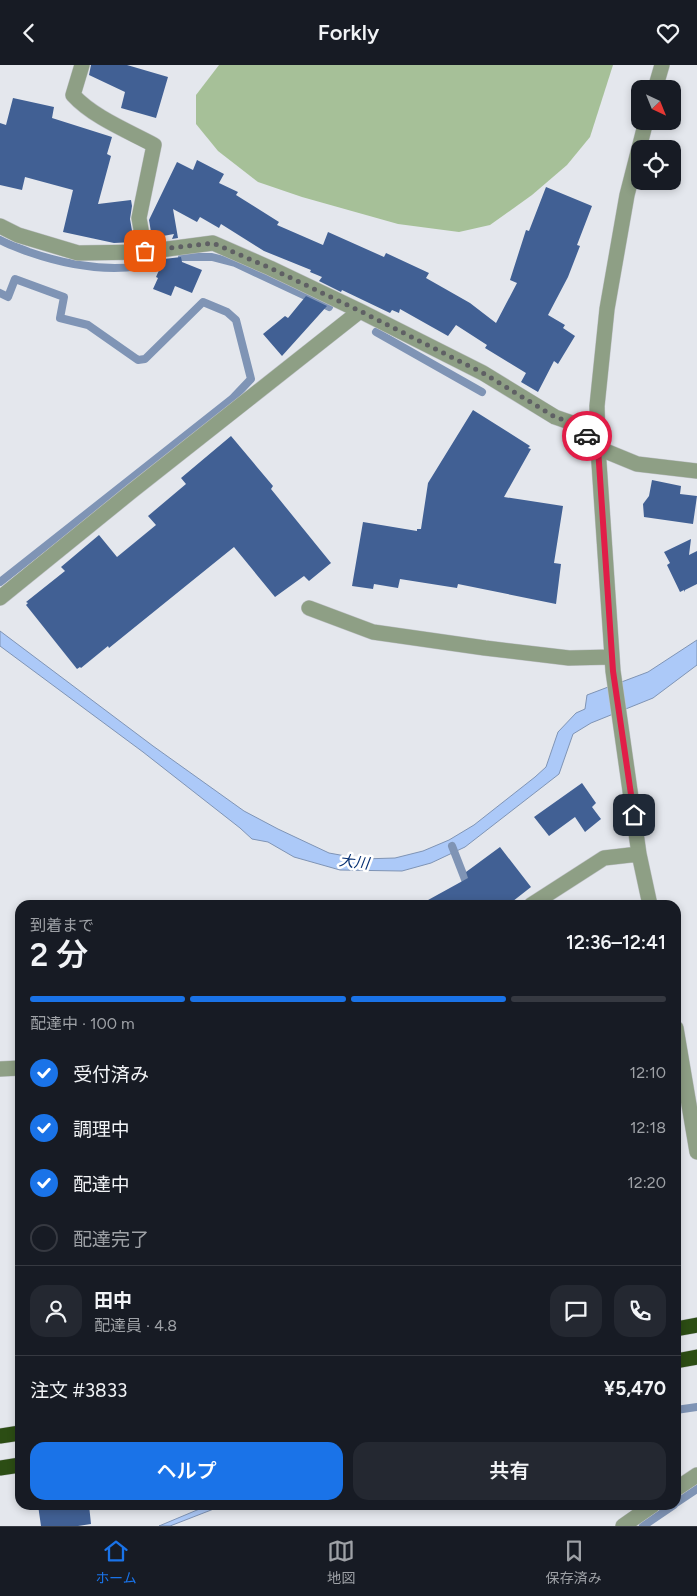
<!DOCTYPE html>
<html lang="ja">
<meta charset="utf-8">
<style>
:root{--surface:#171b24;--page:#242831;--text:#f1f3f6;--muted:#9ea1a6;--line:#363941;--accent:#1a73e8}
body{margin:0;font-family:Figtree,"Noto Sans JP",sans-serif;background:var(--page);color:var(--text);height:100vh;display:flex;flex-direction:column;font-size:19px;white-space:nowrap}
*{box-sizing:border-box;margin:0}
p{font-size:16px;color:var(--muted)}
.icon{flex:none;width:28px;height:28px;fill:none;stroke:currentColor;stroke-width:2;stroke-linecap:round;stroke-linejoin:round}
.map{position:relative;flex:1;overflow:hidden}
.sheet{position:absolute;left:15px;top:835px;width:666px;height:610px;display:flex;flex-direction:column;background:var(--surface);border-radius:15px;box-shadow:0 2px 8px #0003}
.sheet>*{flex:none}
.needle{width:32px;rotate:137deg}
.tools{position:absolute;left:631px;top:15px;display:grid;gap:10px}
.tools a{display:grid;place-items:center;width:50px;height:50px;border-radius:10px;background:var(--surface);box-shadow:0 2px 8px #0003;font-size:25px}
.pin{position:absolute;display:grid;place-items:center;width:42px;height:42px;color:#fff;margin:-21px;border-radius:10px;box-shadow:0 2px 8px #0006}
.courier{position:absolute;display:grid;place-items:center;width:50px;height:50px;margin:-25px;border:4px solid #e11d48;border-radius:50%;background:#fff;color:#222;box-shadow:0 1px 6px #0007}
.headline em{font-style:normal;font-weight:600}
.headline div{display:flex;flex-direction:column-reverse}
.headline{display:flex;align-items:center;justify-content:space-between;height:85px;padding:0 15px}
h1{font-size:32px;font-weight:600;line-height:38px}
.bar{display:grid;grid-template-columns:repeat(4,1fr);gap:8px 5px;align-content:center;height:60px;padding:0 15px}
.bar i{height:6px;border-radius:4px;background:var(--line)}
.bar .on{background:var(--accent)}
.bar p{grid-column:span 4}
.line{display:flex;align-items:center;gap:12px;padding:0 15px;border-top:1px solid var(--line)}
.line div{flex:1}
.round{display:grid;place-items:center;flex:none;width:52px;height:52px;border-radius:15px;background:var(--page)}
ol{padding:0 15px;list-style:none}
li{display:flex;align-items:center;gap:15px;height:55px}
li p{margin-inline-start:auto}
li .icon{padding:5px;border-radius:50%;background:var(--accent);color:#fff;stroke-width:4}
li:last-child{color:var(--muted)}
li i{width:28px;height:28px;border:2px solid var(--line);border-radius:50%}
.action{display:flex;gap:10px;margin-top:auto;padding:10px 15px}
.action a{flex:1;height:58px;border-radius:15px;background:var(--accent);color:#fff;font-size:20px;font-weight:600;line-height:58px;text-align:center}
.action a+a{background:var(--page);color:var(--text)}
header{display:flex;justify-content:space-between;align-items:center;height:65px;padding:0 15px;background:var(--surface);font-size:22px;font-weight:600}
.dock{display:flex;justify-content:space-around;align-items:center;height:70px;border-top:1px solid var(--line);background:var(--surface);font-size:14px;color:var(--muted)}
.dock a{display:grid;justify-items:center;gap:2px}
.dock .on{color:var(--accent)}
.map>svg:first-child{display:block}
.green{fill:#a6c098}
.water{fill:#acc9f8;stroke:#7f94b5}
.lines{fill:none;stroke-linecap:round;stroke-linejoin:round}
.stream{stroke:#7f94b5;stroke-width:8}
.building{fill:#416094}
.minor-casing{stroke:#bfc2c7;stroke-width:16}
.highway-casing{stroke:#bfc2c7;stroke-width:16}
.minor{stroke:#8e9f85;stroke-width:15}
.highway{stroke:#2c4d14;stroke-width:15}
.done{stroke:#5f6064;stroke-width:5;stroke-dasharray:0 9}
.route{stroke:#e11d48;stroke-width:6}
.labels{text-anchor:middle;stroke-width:5;stroke-linejoin:round;paint-order:stroke}
.water-label{font-size:15px;font-style:italic;fill:#083173;stroke:#fff}
</style>
<header><svg class="icon" aria-label="back" viewBox="0 0 24 24"><path d="M15 5l-7 7 7 7"/></svg>Forkly<svg class="icon" aria-label="heart" viewBox="0 0 24 24"><path d="M12 20l-8-8c-3-5 5-10 8-4 3-6 11-1 8 4z"/></svg></header>
<div class="map">
<svg width="697" height="1461" viewBox="0 0 697 1461">
<rect width="100%" height="100%" fill="#e4e7ed"/>
<!-- green -->
<path class="green" d="M 219,0 L 613,0 L 590,72 L 567,100 L 532,130 L 490,160 L 459,167 L 398,159 L 302,132 L 258,117 L 218,86 L 196,59 L 196,30 Z"/>
<!-- water -->
<path class="water" d="M 0,566 L 153,681 L 244,746 L 278,764 L 329,788 L 362,794 L 395,793 L 423,786 L 449,775 L 474,760 L 535,712 L 546,702 L 558,667 L 576,648 L 585,644 L 587,630 L 648,607 L 697,575 L 697,600 L 653,633 L 591,658 L 573,669 L 559,709 L 465,782 L 431,798 L 402,806 L 340,805 L 294,792 L 268,777 L 252,774 L 240,763 L 143,687 L 0,581 Z
M 209,1440 L 224,1440 L 170,1461 L 159,1461 Z"/>
<g class="lines">
<!-- stream -->
<path class="stream" d="M 0,175 C 9,180 19,183 29,187 C 72,202 116,209 161,197
M 182,192 L 212,192 L 235,198 L 329,242
M 0,228 L 8,232 L 15,214 L 64,232 L 60,253 L 88,260 L 138,295 L 145,294 L 203,237 L 227,247 L 236,255 L 251,314 L 232,334 L 0,517
M 376,267 L 482,327
M 452,781 L 475,840
M 676,1345 L 697,1342
M 676,1438 L 697,1424
M 643,1461 L 674,1440"/>
</g>
<!-- building -->
<path class="building" d="M 91,0 L 127,0 L 168,12 L 156,53 L 121,43 L 125,27 L 89,10 Z
M 13,33 L 54,42 L 52,53 L 112,72 L 107,89 L 111,91 L 98,139 L 131,135 L 132,141 L 130,154 L 134,177 L 114,178 L 63,167 L 73,125 L 25,112 L 22,125 L 0,120 L 0,58 L 6,60 Z
M 197,95 L 224,109 L 219,118 L 238,127 L 236,130 L 279,157 L 277,160 L 323,180 L 328,167 L 384,192 L 386,188 L 429,208 L 426,213 L 470,238 L 496,258 L 517,218 L 510,215 L 526,165 L 529,166 L 546,122 L 592,141 L 577,180 L 580,181 L 568,212 L 548,250 L 565,260 L 563,263 L 575,271 L 558,299 L 554,296 L 538,327 L 521,317 L 526,308 L 485,283 L 487,280 L 456,260 L 448,271 L 400,244 L 399,248 L 392,245 L 390,248 L 342,225 L 341,227 L 319,216 L 322,212 L 310,207 L 311,205 L 264,186 L 221,159 L 219,163 L 200,152 L 197,157 L 173,144 L 178,173 L 172,174 L 174,169 L 152,173 L 149,155 L 177,97 L 193,105 Z
M 181,192 L 182,197 L 202,205 L 192,228 L 175,221 L 171,231 L 153,224 L 158,213 L 156,212 L 164,194 Z
M 306,231 L 327,241 L 282,291 L 263,269 L 285,251 L 288,253 Z
M 473,345 L 530,381 L 528,383 L 531,384 L 504,432 L 563,441 L 554,498 L 561,499 L 556,539 L 458,519 L 457,523 L 400,514 L 398,523 L 374,519 L 373,524 L 352,521 L 363,457 L 417,466 L 417,464 L 421,464 L 428,418 Z
M 231,371 L 273,421 L 271,424 L 331,498 L 309,516 L 304,511 L 275,532 L 234,482 L 109,583 L 108,581 L 81,603 L 80,602 L 77,604 L 26,540 L 28,538 L 26,537 L 65,506 L 61,502 L 99,470 L 117,492 L 156,460 L 148,451 L 186,419 L 181,413 Z
M 652,415 L 681,421 L 680,429 L 697,431 L 693,459 L 644,452 L 643,439 L 649,431 Z
M 691,474 L 689,490 L 697,486 L 697,519 L 685,525 L 685,527 L 684,525 L 680,527 L 667,500 L 670,498 L 664,487 Z
M 582,718 L 596,738 L 592,742 L 601,754 L 585,767 L 575,752 L 549,771 L 534,752 Z
M 500,782 L 531,822 L 508,840 L 419,840 L 468,813 L 466,807 Z
M 38,1440 L 89,1440 L 91,1459 L 78,1461 L 41,1461 Z"/>
<g class="lines">
<!-- minor casing -->
<g class="minor-casing">
<path id="minor" d="M 82,0 L 73,30 C 93,52 128,66 154,80 L 139,153 L 145,187
M 655,24 L 662,0
M 646,56 L 627,130 L 607,244 L 597,341 L 598,383 L 613,606 L 639,789 L 650,840
M 0,161 L 18,170 L 78,188 L 145,187 L 213,178 L 270,203 L 360,246 L 483,308 L 555,352 L 578,360 L 598,383 L 637,399 L 697,406
M 0,533 L 132,426 L 360,246
M 309,543 L 373,567 L 485,583 L 569,593 L 612,592
M 531,840 L 604,793 L 639,789
M 676,963 L 697,1087
M 0,1004 L 20,1003
M 676,1424 L 697,1410
M 623,1461 L 653,1440"/>
</g>
<!-- highway casing -->
<g class="highway-casing">
<path id="highway" d="M 676,1264 L 697,1260
M 676,1296 L 697,1292
M 0,1371 L 20,1368
M 0,1403 L 20,1400"/>
</g>
<!-- minor -->
<use href="#minor" class="minor"/>
<!-- highway -->
<use href="#highway" class="highway"/>
</g>
<g class="lines">
<!-- done -->
<path class="done" d="M 145,186 L 213,178 L 270,203 L 360,246 L 483,308 L 555,352 L 578,360 L 587,371"/>
<!-- route -->
<path class="route" d="M 587,371 L 598,383 L 613,606 L 634,750"/>
</g>
<g class="labels">
<!-- water labels -->
<g class="water-label">
<text transform="translate(354 797) rotate(7)" y="5">大川</text>
</g>
</g>
</svg>
<div class="tools">
<a><svg class="needle" viewBox="-14 -14 28 28"><path d="M0-13l5 13h-10z" fill="#e53935"/><path d="M0 13l5-13h-10z" fill="#9ea1a6"/></svg></a>
<a><svg class="icon" aria-label="locate" viewBox="0 0 24 24"><circle cx="12" cy="12" r="6"/><path d="M12 2v4M12 18v4M2 12h4M18 12h4"/></svg></a>
</div>
<div class="pin" style="left:145px;top:186px;background:#ea580c"><svg class="icon" aria-label="bag" viewBox="0 0 24 24"><path d="M5 8h14l-1 12H6zM9 8a3 3 0 0 1 6 0"/></svg></div>
<div class="pin" style="left:634px;top:750px;background:#1f2937"><svg class="icon" aria-label="home" viewBox="0 0 24 24"><path d="M3 11l9-7 9 7M6 9v11h12V9"/></svg></div>
<div class="courier" style="left:587px;top:371px"><svg class="icon" aria-label="car" viewBox="0 0 24 24"><path d="M5 17H2v-5l4-1 3-4h7l3 4 3 1v5h-3M9 17h6M6 11h13"/><circle cx="7" cy="17" r="2"/><circle cx="17" cy="17" r="2"/></svg></div>
<section class="sheet">
<div class="headline"><div><h1>2 分</h1><p>到着まで</p></div><em>12:36–12:41</em></div>
<div class="bar"><i class="on"></i><i class="on"></i><i class="on"></i><i></i><p>配達中 · 100 m</p></div>
<ol>
<li><svg class="icon" aria-label="check" viewBox="0 0 24 24"><path d="M5 12l5 5 9-10"/></svg>受付済み<p>12:10</p></li>
<li><svg class="icon" aria-label="check" viewBox="0 0 24 24"><path d="M5 12l5 5 9-10"/></svg>調理中<p>12:18</p></li>
<li><svg class="icon" aria-label="check" viewBox="0 0 24 24"><path d="M5 12l5 5 9-10"/></svg>配達中<p>12:20</p></li>
<li><i></i>配達完了</li>
</ol>
<div class="line" style="height:90px"><a class="round"><svg class="icon" aria-label="person" viewBox="0 0 24 24"><circle cx="12" cy="8" r="4"/><path d="M4 21q1-7 8-7t8 7"/></svg></a><div><b>田中</b><p>配達員 · 4.8</p></div><a class="round"><svg class="icon" aria-label="chat" viewBox="0 0 24 24"><path d="M4 5h16v11H9l-5 4z"/></svg></a><a class="round"><svg class="icon" aria-label="phone" viewBox="0 0 24 24"><path d="M5 4h4l2 5-3 2q2 4 5 5l2-3 5 2v4C11 20 4 13 5 4z"/></svg></a></div>
<div class="line" style="height:65px"><div>注文 #3833</div><b>¥5,470</b></div>
<div class="action"><a>ヘルプ</a><a>共有</a></div>
</section>
</div>
<nav class="dock">
<a class="on"><svg class="icon" aria-label="home" viewBox="0 0 24 24"><path d="M3 11l9-7 9 7M6 9v11h12V9"/></svg>ホーム</a>
<a><svg class="icon" aria-label="map" viewBox="0 0 24 24"><path d="M3 6l6-2 6 2 6-2v14l-6 2-6-2-6 2zM9 4v14M15 6v14"/></svg>地図</a>
<a><svg class="icon" aria-label="saved" viewBox="0 0 24 24"><path d="M7 4h10v16l-5-4-5 4z"/></svg>保存済み</a>
</nav>
